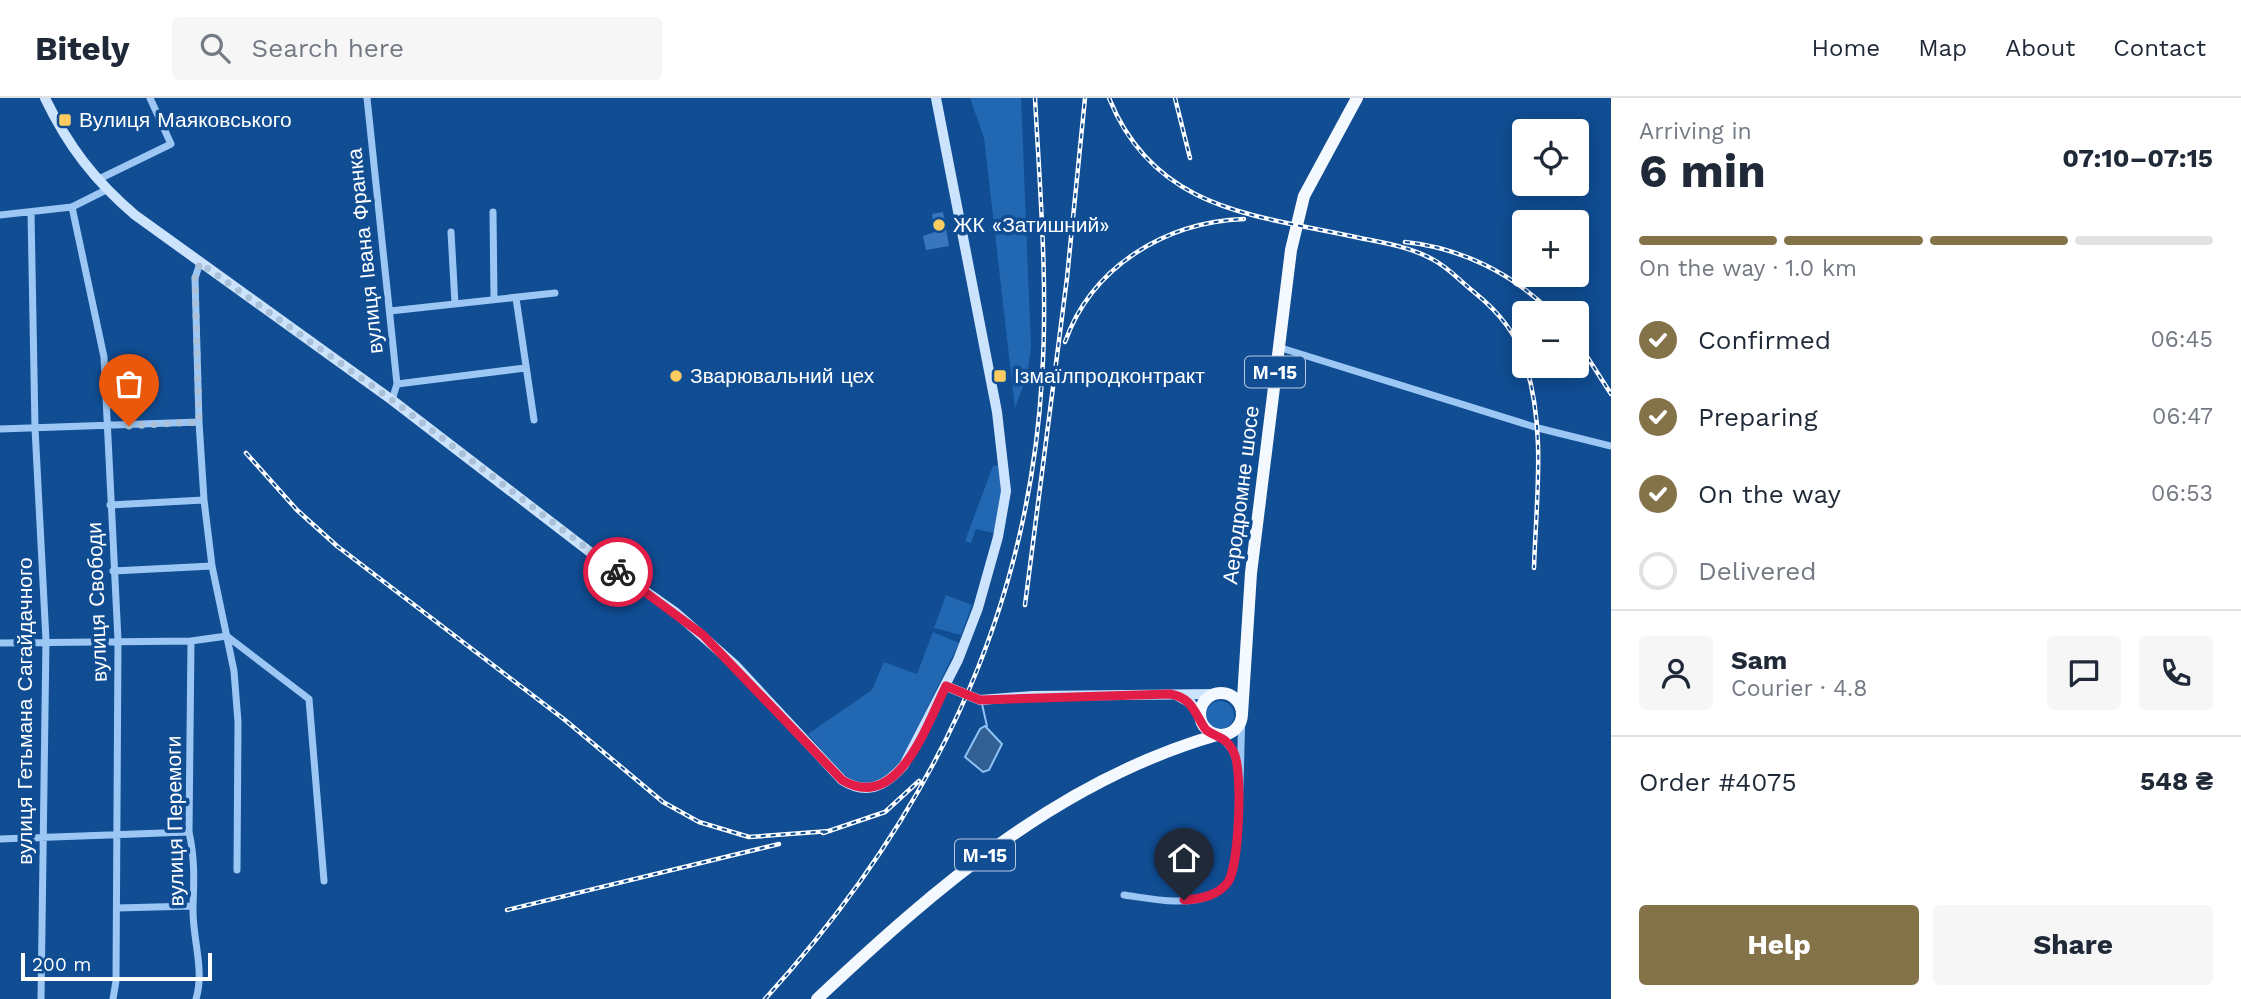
<!DOCTYPE html>
<meta charset="utf-8">
<style>
:root{--surface:#fff;--page:#f6f6f7;--text:#1f2937;--muted:#747a83;--line:#e0e1e3;--accent:#847249}
body{margin:0;font-family:"Work Sans",sans-serif;background:var(--page);color:var(--text);height:100vh;display:flex;flex-direction:column;font-size:26px;white-space:nowrap}
*{box-sizing:border-box;margin:0}
p{font-size:23px;color:var(--muted)}
.icon{flex:none;width:38px;height:38px;fill:none;stroke:currentColor;stroke-width:2;stroke-linecap:round;stroke-linejoin:round}
.map{position:relative;flex:1;overflow:hidden}
.drawer{display:flex;flex-direction:column;background:var(--surface);width:630px}
.drawer>*{flex:none}
.buttons{position:absolute;left:1512px;top:21px;display:grid;gap:14px}
.buttons a{display:grid;place-items:center;width:77px;height:77px;border-radius:7px;background:var(--surface);box-shadow:0 4px 18px #0003;font-size:35px}
.scale{position:absolute;left:21px;bottom:18px;width:191px;box-sizing:border-box;padding-left:7px;border:4px solid #fff;border-top:0;font-size:19px;line-height:24px;white-space:nowrap;color:#fff;-webkit-text-stroke:5px #104d93;paint-order:stroke}
.pin{position:absolute;display:grid;place-items:center;width:60px;height:60px;color:#fff;margin:-72px -30px;border-radius:50% 50% 50% 0;rotate:-45deg;box-shadow:0 0 7px #0007}
.pin .icon{rotate:45deg}
.courier{position:absolute;display:grid;place-items:center;width:70px;height:70px;margin:-35px;border:5px solid #e11d48;border-radius:50%;background:#fff;color:#222;box-shadow:0 2px 9px #0007}
.headline em{font-style:normal;font-weight:700}
.headline div{display:flex;flex-direction:column-reverse}
.headline{display:flex;align-items:center;justify-content:space-between;height:119px;padding:0 28px}
h1{font-size:46px;font-weight:700;line-height:52px}
.bar{display:grid;grid-template-columns:repeat(4,1fr);gap:10px 7px;align-content:center;height:84px;padding:0 28px}
.bar i{height:9px;border-radius:5px;background:var(--line)}
.bar .selected{background:var(--accent)}
.bar p{grid-column:span 4}
.line{display:flex;align-items:center;gap:18px;padding:0 28px;border-top:2px solid var(--line)}
.line div{flex:1}
.round{display:grid;place-items:center;flex:none;width:74px;height:74px;border-radius:7px;background:var(--page)}
ol{padding:0 28px;list-style:none}
li{display:flex;align-items:center;gap:21px;height:77px}
li p{margin-inline-start:auto}
li .icon{padding:7px;border-radius:50%;background:var(--accent);color:#fff;stroke-width:4}
li:last-child{color:var(--muted)}
li i{width:38px;height:38px;border:4px solid var(--line);border-radius:50%}
.action{display:flex;gap:14px;margin-top:auto;padding:14px 28px}
.action a{flex:1;height:80px;border-radius:7px;background:var(--accent);color:#fff;font-size:28px;font-weight:700;line-height:80px;text-align:center}
.action a+a{background:var(--page);color:var(--text)}
header{display:flex;align-items:center;gap:42px;box-sizing:border-box;height:98px;padding:0 35px;background:var(--surface);border-bottom:2px solid var(--line)}
header strong{font-size:33px}
nav{display:flex;gap:38px;margin-inline-start:auto;font-size:24px}
.search{width:490px;height:63px;background:var(--page);display:flex;align-items:center;gap:18px;box-sizing:border-box;padding:0 24px;border-radius:7px;color:var(--muted);font-size:26px}
main{display:flex;flex:1;min-height:0}
.map>svg:first-child{display:block}
.green{fill:#2167b2}
.water{fill:#336093;stroke:#8ec2f7;stroke-width:2}
.lines{fill:none;stroke-linecap:round;stroke-linejoin:round}
.stream{stroke:#8ec2f7;stroke-width:2}
.building{fill:#3877bc}
.minor{stroke:#9cc6f3;stroke-width:7}
.secondary{stroke:#cce3fd;stroke-width:10}
.trunk{stroke:#f4f8ff;stroke-width:12}
.rail-casing{stroke:#fff;stroke-width:4.5}
.rail{stroke:#104d93;stroke-width:2;stroke-dasharray:5;stroke-linecap:butt}
.done{stroke:#abc1d9;stroke-width:7;stroke-dasharray:0 12.6}
.route{stroke:#e11d48;stroke-width:9}
.poi-dot{fill:#ffcc5f;stroke:#104d93;stroke-width:2.5}
.labels{text-anchor:middle;stroke-width:7;stroke-linejoin:round;paint-order:stroke}
.shield{fill:#104d93;stroke:#b7cadf;stroke-width:2}
.shield-label{font-size:19px;font-weight:bold;fill:#fff}
.poi-label{font-size:21px;fill:#fff;stroke:#104d93;text-anchor:start}
.street-label{font-size:21px;fill:#fff;stroke:#104d93}
</style>
<header>
<strong>Bitely</strong>
<div class="search"><svg class="icon" aria-label="search" viewBox="0 0 24 24"><circle cx="10" cy="10" r="6"/><path d="M15 15l6 6"/></svg>Search here</div>
<nav><a>Home</a><a>Map</a><a>About</a><a>Contact</a></nav>
</header>
<main>
<div class="map">
<svg width="1611" height="901" viewBox="0 0 1611 901">
<rect width="100%" height="100%" fill="#104d93"/>
<!-- green -->
<path class="green" d="M 970,0 L 1021,0 L 1031,249 L 1027,278 L 1015,310 L 984,40 Z
M 998,367 L 1001,394 L 994,435 L 976,431 L 971,445 L 965,443 L 993,368 Z
M 946,497 L 972,507 L 961,537 L 934,530 Z
M 933,534 L 959,545 L 903,659 C 863,714 838,671 808,636 L 872,592 L 884,564 L 917,576 Z
M1206 617a14 14 0 1 1 28 0a14 14 0 1 1-28 0Z"/>
<!-- water -->
<path class="water" d="M 985,628 L 1002,646 L 989,672 L 983,674 L 965,659 L 980,631 Z"/>
<g class="lines">
<!-- stream -->
<path class="stream" d="M 982,606 L 987,628"/>
</g>
<!-- building -->
<path class="building" d="M 943,114 L 949,148 L 926,152 L 923,138 L 935,134 L 932,116 Z"/>
<g class="lines">
<!-- minor -->
<path class="minor" d="M 367,0 L 397,286 L 392,302
M 97,82 L 171,46 L 150,0
M 72,109 L 104,259 L 118,542 L 116,883 L 113,901
M 31,114 L 35,330 L 46,542 L 41,901
M 493,114 L 494,200
M 0,117 L 72,109 L 106,92
M 451,134 L 455,206
M 200,165 L 195,180 L 199,324 L 204,402 L 212,468 L 234,573 L 238,624 L 237,772
M 516,200 L 534,322
M 390,213 L 555,195
M 1278,249 L 1538,330 L 1611,348
M 397,286 L 525,270
M 0,331 L 199,324
M 110,407 L 204,402
M 113,473 L 212,468
M 228,539 L 309,601 L 324,783
M 191,543 L 189,734 C 195,761 194,783 193,809 C 192,840 205,871 196,901
M 0,545 L 191,543 L 227,538
M 1221,638 L 1233,654 L 1238,667
M 0,741 L 189,734
M 1124,797 C 1152,801 1188,809 1214,796 C 1220,792 1227,787 1230,781 C 1241,758 1240,652 1242,620
M 117,810 L 193,808"/>
<!-- secondary -->
<path class="secondary" d="M 45,0 C 68,48 95,83 135,117 L 392,302 L 590,454 L 675,514 L 735,567 L 842,682 C 867,698 886,688 904,667 L 958,562 L 978,510 L 998,439 L 1006,393 L 997,314 L 936,0
M 946,588 L 980,602 L 1033,598 L 1216,596
M 1176,597 L 1191,605 L 1200,618"/>
<!-- trunk -->
<path class="trunk" d="M1200 616a21 21 0 1 1 42 0a21 21 0 1 1-42 0Z
M 1242,616 L 1251,475 L 1291,152 L 1304,98 L 1357,0
M 817,901 C 934,791 1059,682 1217,637"/>
<!-- rail casing -->
<g class="rail-casing">
<path id="rail" d="M 1109,0 C 1155,114 1257,117 1360,140 C 1385,145 1410,149 1432,161 C 1448,169 1460,183 1474,194 C 1495,211 1516,234 1524,261
M 1175,0 L 1190,60
M 1405,144 C 1461,150 1512,175 1552,215
M 1577,243 L 1611,296
M 1065,244 C 1092,168 1166,124 1244,121
M 1526,268 C 1546,332 1536,403 1534,470
M 246,355 L 297,412 L 337,448 L 565,622 L 663,704 L 699,724 L 749,739 L 830,733
M 1025,507 L 1067,180 L 1085,0
M 823,735 L 885,714 L 919,683
M 507,812 L 779,746
M 765,901 C 926,724 1028,522 1042,280 C 1048,187 1040,93 1035,0"/>
</g>
<!-- rail -->
<use href="#rail" class="rail"/>
</g>
<g class="lines">
<!-- done -->
<path class="done" d="M 129,328 L 199,324 L 195,180 L 200,165 L 392,302 L 618,474"/>
<!-- route -->
<path class="route" d="M 618,474 L 703,537 L 842,682 C 898,716 927,626 946,588 L 980,602 L 1170,596 C 1193,600 1194,615 1206,632 C 1219,641 1226,638 1234,655 C 1243,673 1239,768 1228,784 C 1218,798 1200,801 1184,802"/>
</g>
<!-- markers -->
<g class="poi-dot">
<rect x="58" y="15" width="14" height="14" rx="3.5"/>
<circle cx="939" cy="127" r="7"/>
<circle cx="676" cy="278" r="7"/>
<rect x="993" y="271" width="14" height="14" rx="3.5"/>
</g>
<g class="labels">
<!-- shield labels -->
<g class="shield">
<rect x="1245" y="258.5" width="60" height="31" rx="5"/>
<rect x="955" y="741.5" width="60" height="31" rx="5"/>
</g>
<g class="shield-label">
<text x="1275" y="281">М-15</text>
<text x="985" y="764">М-15</text>
</g>
<!-- poi labels -->
<g class="poi-label">
<text x="79" y="29">Вулиця Маяковського</text>
<text x="953" y="134">ЖК «Затишний»</text>
<text x="690" y="285">Зварювальний цех</text>
<text x="1014" y="285">Ізмаїлпродконтракт</text>
</g>
<!-- street labels -->
<g class="street-label">
<text transform="translate(365 153) rotate(-96)" y="7">вулиця Івана Франка</text>
<text transform="translate(1241 397) rotate(-83)" y="7">Аеродромне шосе</text>
<text transform="translate(97 504) rotate(-92)" y="7">вулиця Свободи</text>
<text transform="translate(25 613) rotate(-90)" y="7">вулиця Гетьмана Сагайдачного</text>
<text transform="translate(175 723) rotate(-91)" y="7">вулиця Перемоги</text>
</g>
</g>
</svg>
<div class="buttons">
<a><svg class="icon" aria-label="locate" viewBox="0 0 24 24"><circle cx="12" cy="12" r="6"/><path d="M12 2v4M12 18v4M2 12h4M18 12h4"/></svg></a>
<a>+</a>
<a>−</a>
</div>
<div class="scale">200 m</div>
<div class="pin" style="left:129px;top:328px;background:#ea580c"><svg class="icon" aria-label="bag" viewBox="0 0 24 24"><path d="M5 8h14l-1 12H6zM9 8a3 3 0 0 1 6 0"/></svg></div>
<div class="pin" style="left:1184px;top:802px;background:#1f2937"><svg class="icon" aria-label="home" viewBox="0 0 24 24"><path d="M3 11l9-7 9 7M6 9v11h12V9"/></svg></div>
<div class="courier" style="left:618px;top:474px"><svg class="icon" aria-label="bike" viewBox="0 0 24 24"><circle cx="6" cy="16" r="4"/><circle cx="18" cy="16" r="4"/><path d="M6 16l4-8h5l3 8M10 8l3 8H6M13 5h3"/></svg></div>
</div>
<section class="drawer">
<div class="headline"><div><h1>6 min</h1><p>Arriving in</p></div><em>07:10–07:15</em></div>
<div class="bar"><i class="selected"></i><i class="selected"></i><i class="selected"></i><i></i><p>On the way · 1.0 km</p></div>
<ol>
<li><svg class="icon" aria-label="check" viewBox="0 0 24 24"><path d="M5 12l5 5 9-10"/></svg>Confirmed<p>06:45</p></li>
<li><svg class="icon" aria-label="check" viewBox="0 0 24 24"><path d="M5 12l5 5 9-10"/></svg>Preparing<p>06:47</p></li>
<li><svg class="icon" aria-label="check" viewBox="0 0 24 24"><path d="M5 12l5 5 9-10"/></svg>On the way<p>06:53</p></li>
<li><i></i>Delivered</li>
</ol>
<div class="line" style="height:126px"><a class="round"><svg class="icon" aria-label="person" viewBox="0 0 24 24"><circle cx="12" cy="8" r="4"/><path d="M4 21q1-7 8-7t8 7"/></svg></a><div><b>Sam</b><p>Courier · 4.8</p></div><a class="round"><svg class="icon" aria-label="chat" viewBox="0 0 24 24"><path d="M4 5h16v11H9l-5 4z"/></svg></a><a class="round"><svg class="icon" aria-label="phone" viewBox="0 0 24 24"><path d="M5 4h4l2 5-3 2q2 4 5 5l2-3 5 2v4C11 20 4 13 5 4z"/></svg></a></div>
<div class="line" style="height:91px"><div>Order #4075</div><b>548 ₴</b></div>
<div class="action"><a>Help</a><a>Share</a></div>
</section>
</main>
